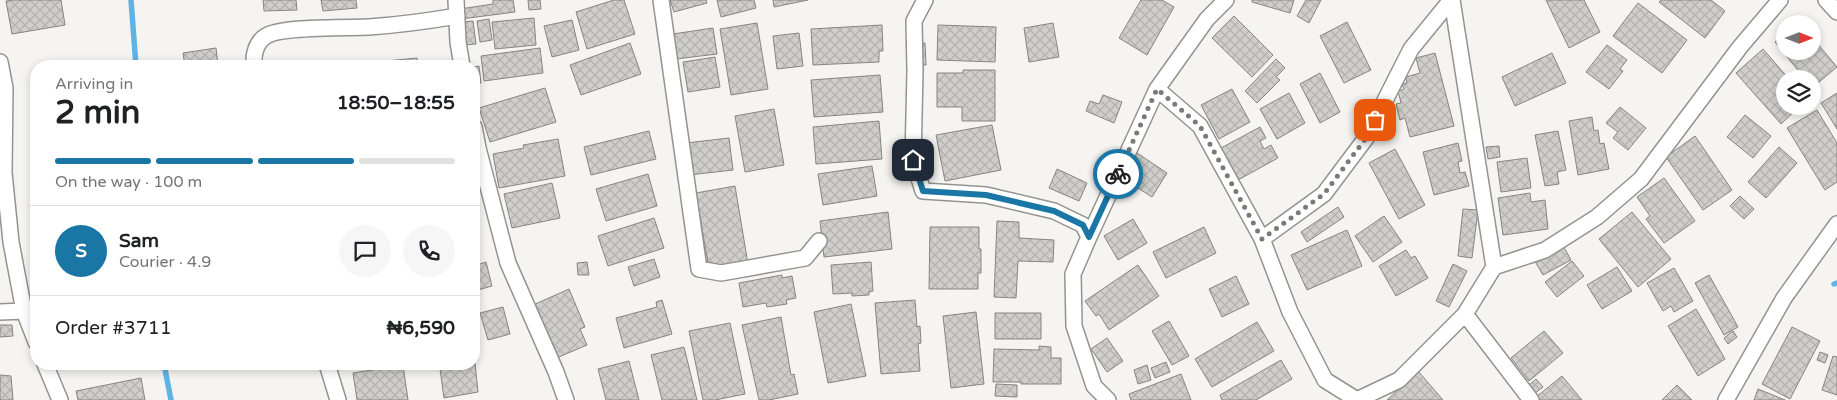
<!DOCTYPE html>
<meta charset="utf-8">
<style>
:root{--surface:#fff;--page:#f6f6f6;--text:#202124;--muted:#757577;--line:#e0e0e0;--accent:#1a77a5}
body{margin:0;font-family:"Varela Round",sans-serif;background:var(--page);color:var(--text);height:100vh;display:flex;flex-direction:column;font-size:19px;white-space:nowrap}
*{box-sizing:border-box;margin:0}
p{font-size:16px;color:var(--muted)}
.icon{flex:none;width:28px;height:28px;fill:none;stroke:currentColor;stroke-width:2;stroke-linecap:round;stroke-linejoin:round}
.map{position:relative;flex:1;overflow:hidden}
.panel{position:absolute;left:30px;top:60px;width:450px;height:310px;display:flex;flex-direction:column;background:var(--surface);border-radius:20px;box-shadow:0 2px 8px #0003}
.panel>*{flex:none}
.needle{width:32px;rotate:90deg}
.controls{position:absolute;left:1776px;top:15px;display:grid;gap:10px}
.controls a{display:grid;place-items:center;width:45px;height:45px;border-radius:50%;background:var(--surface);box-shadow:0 2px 8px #0003;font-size:25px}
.pin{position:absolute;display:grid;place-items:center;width:42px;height:42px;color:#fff;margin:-21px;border-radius:10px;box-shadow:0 2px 8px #0006}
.courier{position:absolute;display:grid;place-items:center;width:50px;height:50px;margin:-25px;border:4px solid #1a77a5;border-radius:50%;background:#fff;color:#222;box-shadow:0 1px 6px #0007}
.headline em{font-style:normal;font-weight:700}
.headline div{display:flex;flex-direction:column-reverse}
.headline{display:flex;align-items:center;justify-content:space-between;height:85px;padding:0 25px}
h1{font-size:32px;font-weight:700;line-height:38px}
.bar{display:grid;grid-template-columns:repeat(4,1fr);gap:8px 5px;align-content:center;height:60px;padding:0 25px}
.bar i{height:6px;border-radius:4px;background:var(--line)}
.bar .active{background:var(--accent)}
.bar p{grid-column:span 4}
.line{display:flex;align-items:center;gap:12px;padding:0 25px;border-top:1px solid var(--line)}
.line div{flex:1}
.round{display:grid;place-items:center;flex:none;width:52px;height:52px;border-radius:26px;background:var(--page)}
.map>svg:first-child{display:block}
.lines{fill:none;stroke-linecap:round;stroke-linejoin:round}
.stream{stroke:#5fb4e5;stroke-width:5.5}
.building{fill:url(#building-cross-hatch);stroke:#878582}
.street-casing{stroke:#959390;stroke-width:18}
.street{stroke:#fff;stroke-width:15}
.done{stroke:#7b7a77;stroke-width:5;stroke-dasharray:0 9}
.route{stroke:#1a77a5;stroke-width:6}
</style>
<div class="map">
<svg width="1837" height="400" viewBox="0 0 1837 400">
<defs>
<pattern id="building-cross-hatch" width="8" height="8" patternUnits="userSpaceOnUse" patternTransform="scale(1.25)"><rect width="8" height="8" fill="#d0ceca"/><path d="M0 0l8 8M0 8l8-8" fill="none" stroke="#b3b2ae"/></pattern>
</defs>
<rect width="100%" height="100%" fill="#f6f4f0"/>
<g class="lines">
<!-- stream -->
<path class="stream" d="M 131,0 L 136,66
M 1834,284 L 1837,283
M 164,364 L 171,400"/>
</g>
<!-- building -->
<path class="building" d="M 14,0 L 61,0 L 65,25 L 12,34 L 6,1 Z
M 263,0 L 296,0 L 297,10 L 264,11 Z
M 321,0 L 356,0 L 357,8 L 323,11 Z
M 493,0 L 513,0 L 515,12 L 461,19 L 460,9 L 493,4 Z
M 528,0 L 540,0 L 541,9 L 529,10 Z
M 614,0 L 624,0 L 635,34 L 587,49 L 576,12 Z
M 670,0 L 706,0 L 707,3 L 674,12 Z
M 717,0 L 754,0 L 756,8 L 721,17 Z
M 773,0 L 808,0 L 774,7 Z
M 1141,0 L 1162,0 L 1174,7 L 1147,55 L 1119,38 Z
M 1252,0 L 1294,0 L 1290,13 L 1252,2 Z
M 1306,0 L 1321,0 L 1309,23 L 1297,16 Z
M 1546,0 L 1584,0 L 1600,32 L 1569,48 Z
M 1661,0 L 1711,0 L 1725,11 L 1705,38 L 1659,2 Z
M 1638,3 L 1687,40 L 1662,73 L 1613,36 Z
M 1234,16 L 1273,55 L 1252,77 L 1212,38 Z
M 534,18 L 536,45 L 495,49 L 492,22 Z
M 489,19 L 492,40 L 480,42 L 477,21 Z
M 572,20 L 579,50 L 552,57 L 544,26 Z
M 473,21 L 476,44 L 464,45 L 462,22 Z
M 1347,22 L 1371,70 L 1344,83 L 1320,36 Z
M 757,23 L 768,89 L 731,95 L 720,29 Z
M 1053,23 L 1059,57 L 1029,62 L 1024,28 Z
M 882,25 L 883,51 L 879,51 L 879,62 L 813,65 L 811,29 Z
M 938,25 L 996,27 L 995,62 L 937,60 Z
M 713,28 L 717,54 L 676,59 L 673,34 Z
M 799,33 L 803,66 L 777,69 L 773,36 Z
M 1785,33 L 1785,51 L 1812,51 L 1812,37 L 1837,67 L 1812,88 L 1812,79 L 1805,79 L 1775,42 Z
M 630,43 L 641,74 L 581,95 L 570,65 Z
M 925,43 L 926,65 L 916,65 L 915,44 Z
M 1607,45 L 1627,60 L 1620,69 L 1623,71 L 1609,89 L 1586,72 Z
M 216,48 L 218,65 L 224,65 L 224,66 L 181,66 L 185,66 L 183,53 Z
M 540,48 L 543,73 L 484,81 L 481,56 Z
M 1763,49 L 1789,79 L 1785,79 L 1785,106 L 1800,106 L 1781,124 L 1736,73 Z
M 1435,53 L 1454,126 L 1410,137 L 1405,118 L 1400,120 L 1396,104 L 1401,103 L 1398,91 L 1404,89 L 1402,84 L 1407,83 L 1406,77 L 1420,73 L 1416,58 Z
M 1552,53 L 1566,83 L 1515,106 L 1502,77 Z
M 715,57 L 720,87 L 688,92 L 683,62 Z
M 417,58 L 418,66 L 346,66 L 346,65 Z
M 1276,59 L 1285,68 L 1276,77 L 1280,80 L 1257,103 L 1245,91 Z
M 479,66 L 481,83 L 474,84 L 474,67 Z
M 963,70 L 995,70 L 995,121 L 962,121 L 962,107 L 937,107 L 937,73 L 963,73 Z
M 1320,73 L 1340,112 L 1320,123 L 1300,84 Z
M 880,75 L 883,112 L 814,117 L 811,80 Z
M 545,88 L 556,122 L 490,142 L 479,108 Z
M 1232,89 L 1250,122 L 1219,139 L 1201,105 Z
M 1289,93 L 1305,123 L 1277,139 L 1260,109 Z
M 1837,93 L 1837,129 L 1821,103 Z
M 1103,95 L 1122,102 L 1114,123 L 1086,111 L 1090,101 L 1099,104 Z
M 1620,107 L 1646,128 L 1628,150 L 1613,138 L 1618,132 L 1606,123 Z
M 774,109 L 784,165 L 745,172 L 735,116 Z
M 1817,110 L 1837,143 L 1837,182 L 1825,190 L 1787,128 Z
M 1745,115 L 1771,136 L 1753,158 L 1727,137 Z
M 1592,117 L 1594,131 L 1598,130 L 1600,144 L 1604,143 L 1609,169 L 1578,175 L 1569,121 Z
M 879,121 L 882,159 L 816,164 L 813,127 Z
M 992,125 L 1001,170 L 945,181 L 936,135 Z
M 1260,127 L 1266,138 L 1260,141 L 1264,149 L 1271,145 L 1278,158 L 1238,180 L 1221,148 Z
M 649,131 L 656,159 L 591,175 L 584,147 Z
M 1558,131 L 1566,170 L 1557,172 L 1559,184 L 1545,186 L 1535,135 Z
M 1695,136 L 1732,190 L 1703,210 L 1666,157 Z
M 729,138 L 733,170 L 689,175 L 686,143 Z
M 558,139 L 565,176 L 499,188 L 493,154 L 524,148 L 523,145 Z
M 1458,143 L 1462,161 L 1458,162 L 1460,173 L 1465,172 L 1469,186 L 1434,195 L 1423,152 Z
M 1499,146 L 1500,157 L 1488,159 L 1486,147 Z
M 1779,147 L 1797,163 L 1766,198 L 1748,182 Z
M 1395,149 L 1425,205 L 1399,219 L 1369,163 Z
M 1137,153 L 1167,173 L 1152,197 L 1121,177 Z
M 1527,158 L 1531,188 L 1501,192 L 1497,162 Z
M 872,166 L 877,196 L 823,205 L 818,174 Z
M 1057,169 L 1087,183 L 1079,201 L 1049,188 Z
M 648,174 L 657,206 L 606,221 L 596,189 Z
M 1664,178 L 1695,221 L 1664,243 L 1646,219 L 1650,216 L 1637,197 Z
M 552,183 L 560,218 L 512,228 L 504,194 Z
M 735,186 L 748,264 L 709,269 L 696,193 Z
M 1530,193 L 1531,202 L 1545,200 L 1548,229 L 1503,235 L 1498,198 Z
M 1740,196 L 1754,209 L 1744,219 L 1730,206 Z
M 1338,207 L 1344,217 L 1307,242 L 1301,232 Z
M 1463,209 L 1478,210 L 1472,258 L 1458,256 Z
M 888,212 L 892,249 L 824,257 L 820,221 Z
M 1632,212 L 1671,259 L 1638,287 L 1599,239 Z
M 1384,216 L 1402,242 L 1373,262 L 1355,236 Z
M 654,218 L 664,248 L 608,266 L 598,236 Z
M 1133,219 L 1147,243 L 1118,260 L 1104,236 Z
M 997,221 L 1019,222 L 1019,238 L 1054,240 L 1053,262 L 1018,261 L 1016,298 L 994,297 Z
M 930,227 L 979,227 L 979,249 L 981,249 L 981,273 L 978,273 L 978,289 L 929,289 Z
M 1204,227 L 1216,253 L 1166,278 L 1153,252 Z
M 1347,230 L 1362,266 L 1307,290 L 1291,255 Z
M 1561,242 L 1571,260 L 1543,275 L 1533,258 Z
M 1406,250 L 1411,258 L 1415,256 L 1428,278 L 1396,296 L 1379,266 Z
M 654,259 L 660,277 L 634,286 L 628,267 Z
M 1572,261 L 1584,276 L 1557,297 L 1545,282 Z
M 486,262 L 492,286 L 474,291 L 474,266 Z
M 587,262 L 589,275 L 578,275 L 577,263 Z
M 871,262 L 873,291 L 869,292 L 869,295 L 852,296 L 852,293 L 833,294 L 831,265 Z
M 1453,264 L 1467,271 L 1449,307 L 1436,301 Z
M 1138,265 L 1159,296 L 1109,330 L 1099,314 L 1096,316 L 1085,301 Z
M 1617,267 L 1632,291 L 1602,309 L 1587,285 Z
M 1674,268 L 1693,301 L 1674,312 L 1671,306 L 1663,311 L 1647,283 Z
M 782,275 L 782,278 L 792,276 L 796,298 L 786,300 L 787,304 L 767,307 L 766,303 L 743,307 L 739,283 Z
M 1709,275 L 1738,327 L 1724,335 L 1695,283 Z
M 1236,276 L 1249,304 L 1222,317 L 1209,289 Z
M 569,289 L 585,327 L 580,329 L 587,345 L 554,359 L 531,306 Z
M 662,300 L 672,334 L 624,348 L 616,318 L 657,307 L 656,302 Z
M 915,300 L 917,327 L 920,326 L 921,343 L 918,344 L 920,371 L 881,374 L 875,303 Z
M 851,304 L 866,376 L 828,383 L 814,312 Z
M 503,307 L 510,334 L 488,340 L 480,313 Z
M 1696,309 L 1725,359 L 1698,376 L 1668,326 Z
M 976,312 L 984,384 L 951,388 L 943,316 Z
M 995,313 L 1041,313 L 1041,339 L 995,339 Z
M 781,317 L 791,375 L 794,374 L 798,394 L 769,400 L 759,400 L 742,325 Z
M 1169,321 L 1189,356 L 1172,365 L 1152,331 Z
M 1257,322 L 1274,351 L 1212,387 L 1195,359 Z
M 730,323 L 745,394 L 715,400 L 703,400 L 689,331 Z
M 0,325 L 12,325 L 13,336 L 0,337 Z
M 1792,327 L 1820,341 L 1790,399 L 1762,384 Z
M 1544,331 L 1563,353 L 1529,381 L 1511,358 Z
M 1733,331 L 1737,337 L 1728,344 L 1724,338 Z
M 1107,338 L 1123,361 L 1107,372 L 1091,349 Z
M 1039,346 L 1051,347 L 1051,358 L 1061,358 L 1061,384 L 1021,384 L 1021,382 L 993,382 L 994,349 L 1039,350 Z
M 684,347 L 697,400 L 662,400 L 651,355 Z
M 1820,352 L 1828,355 L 1825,363 L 1817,360 Z
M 1833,356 L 1837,357 L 1837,395 L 1822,390 Z
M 1281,360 L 1292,379 L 1256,400 L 1222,400 L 1220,395 Z
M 629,361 L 639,400 L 606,400 L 598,369 Z
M 1166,362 L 1170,372 L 1155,378 L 1151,368 Z
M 475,363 L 478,392 L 444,398 L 440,369 Z
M 403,365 L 408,400 L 357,400 L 353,373 Z
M 1147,365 L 1151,380 L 1138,384 L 1134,370 Z
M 1418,371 L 1443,400 L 1387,400 Z
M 1181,374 L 1191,400 L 1131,400 L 1129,394 Z
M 0,375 L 11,376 L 13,400 L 0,400 Z
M 1562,376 L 1582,400 L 1536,400 L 1535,398 Z
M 141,378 L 145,400 L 78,400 L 76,391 Z
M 1536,379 L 1543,387 L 1534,394 L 1528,386 Z
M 996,384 L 1017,385 L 1017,397 L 995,396 Z
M 1677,385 L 1692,400 L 1662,400 Z
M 1758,389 L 1785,400 L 1754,400 Z"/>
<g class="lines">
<!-- street casing -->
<g class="street-casing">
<path id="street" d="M 456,0 L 458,42 L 462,66
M 661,0 L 699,269 L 721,273 L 805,258 L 819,241
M 925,0 L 914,21 L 915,71 L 913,160 L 923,191 L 986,195 L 1054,211 L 1083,225 L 1089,237 L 1073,274 L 1074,326 L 1094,386 L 1108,400
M 1826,0 L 1837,12
M 0,62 L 5,88 L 4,173 L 11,242 L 24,311 L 36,342
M 254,66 C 253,55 256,42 266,36 C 280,26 349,28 369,27 C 398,25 428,21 457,16
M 1157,89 L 1200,126 L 1262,239 L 1290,312 L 1325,380 L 1357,400
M 474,127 L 478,148 L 508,263 L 556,372 L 566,400
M 1089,237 L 1157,89 L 1207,19 L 1226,0
M 1262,239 L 1324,194 L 1366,138 L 1411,49 L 1451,0
M 1494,267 L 1545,250 L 1597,217 L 1641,179 L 1740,47 L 1780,0
M 0,312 L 24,311
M 1465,314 L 1531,400
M 45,364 L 60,400
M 327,364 L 338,400
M 1357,400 L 1399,380 L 1465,314 L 1494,267 L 1452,0
M 1726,400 L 1784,298 L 1837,224"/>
</g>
<!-- street -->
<use href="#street" class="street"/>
</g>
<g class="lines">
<!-- done -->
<path class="done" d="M 1118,174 L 1157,89 L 1200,126 L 1262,239 L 1324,194 L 1366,138 L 1375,120"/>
<!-- route -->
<path class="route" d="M 913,160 L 923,191 L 986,195 L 1054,211 L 1083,225 L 1089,237 L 1118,174"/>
</g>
</svg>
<div class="controls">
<a><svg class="needle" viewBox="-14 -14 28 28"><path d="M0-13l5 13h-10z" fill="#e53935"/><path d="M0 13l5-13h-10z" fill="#757577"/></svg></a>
<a><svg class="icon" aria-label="layers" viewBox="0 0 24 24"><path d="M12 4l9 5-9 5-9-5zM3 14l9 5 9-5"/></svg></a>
</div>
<div class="pin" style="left:1375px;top:120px;background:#ea580c"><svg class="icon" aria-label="bag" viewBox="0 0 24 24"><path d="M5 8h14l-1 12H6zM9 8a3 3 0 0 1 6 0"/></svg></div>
<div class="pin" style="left:913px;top:160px;background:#1f2937"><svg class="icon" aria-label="home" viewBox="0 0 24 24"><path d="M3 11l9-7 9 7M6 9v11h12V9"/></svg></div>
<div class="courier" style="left:1118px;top:174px"><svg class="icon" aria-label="bike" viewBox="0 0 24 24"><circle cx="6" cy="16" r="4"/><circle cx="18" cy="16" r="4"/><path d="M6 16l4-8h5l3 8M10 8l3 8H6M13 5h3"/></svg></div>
<section class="panel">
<div class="headline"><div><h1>2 min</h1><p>Arriving in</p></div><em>18:50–18:55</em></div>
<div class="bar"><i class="active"></i><i class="active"></i><i class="active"></i><i></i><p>On the way · 100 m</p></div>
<div class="line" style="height:90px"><b class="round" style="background:var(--accent);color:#fff">S</b><div><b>Sam</b><p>Courier · 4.9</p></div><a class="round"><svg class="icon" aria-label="chat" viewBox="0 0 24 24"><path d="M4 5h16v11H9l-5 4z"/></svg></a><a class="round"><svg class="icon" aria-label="phone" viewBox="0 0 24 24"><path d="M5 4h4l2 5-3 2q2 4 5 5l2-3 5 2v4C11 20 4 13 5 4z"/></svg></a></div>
<div class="line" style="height:65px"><div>Order #3711</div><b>₦6,590</b></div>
</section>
</div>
